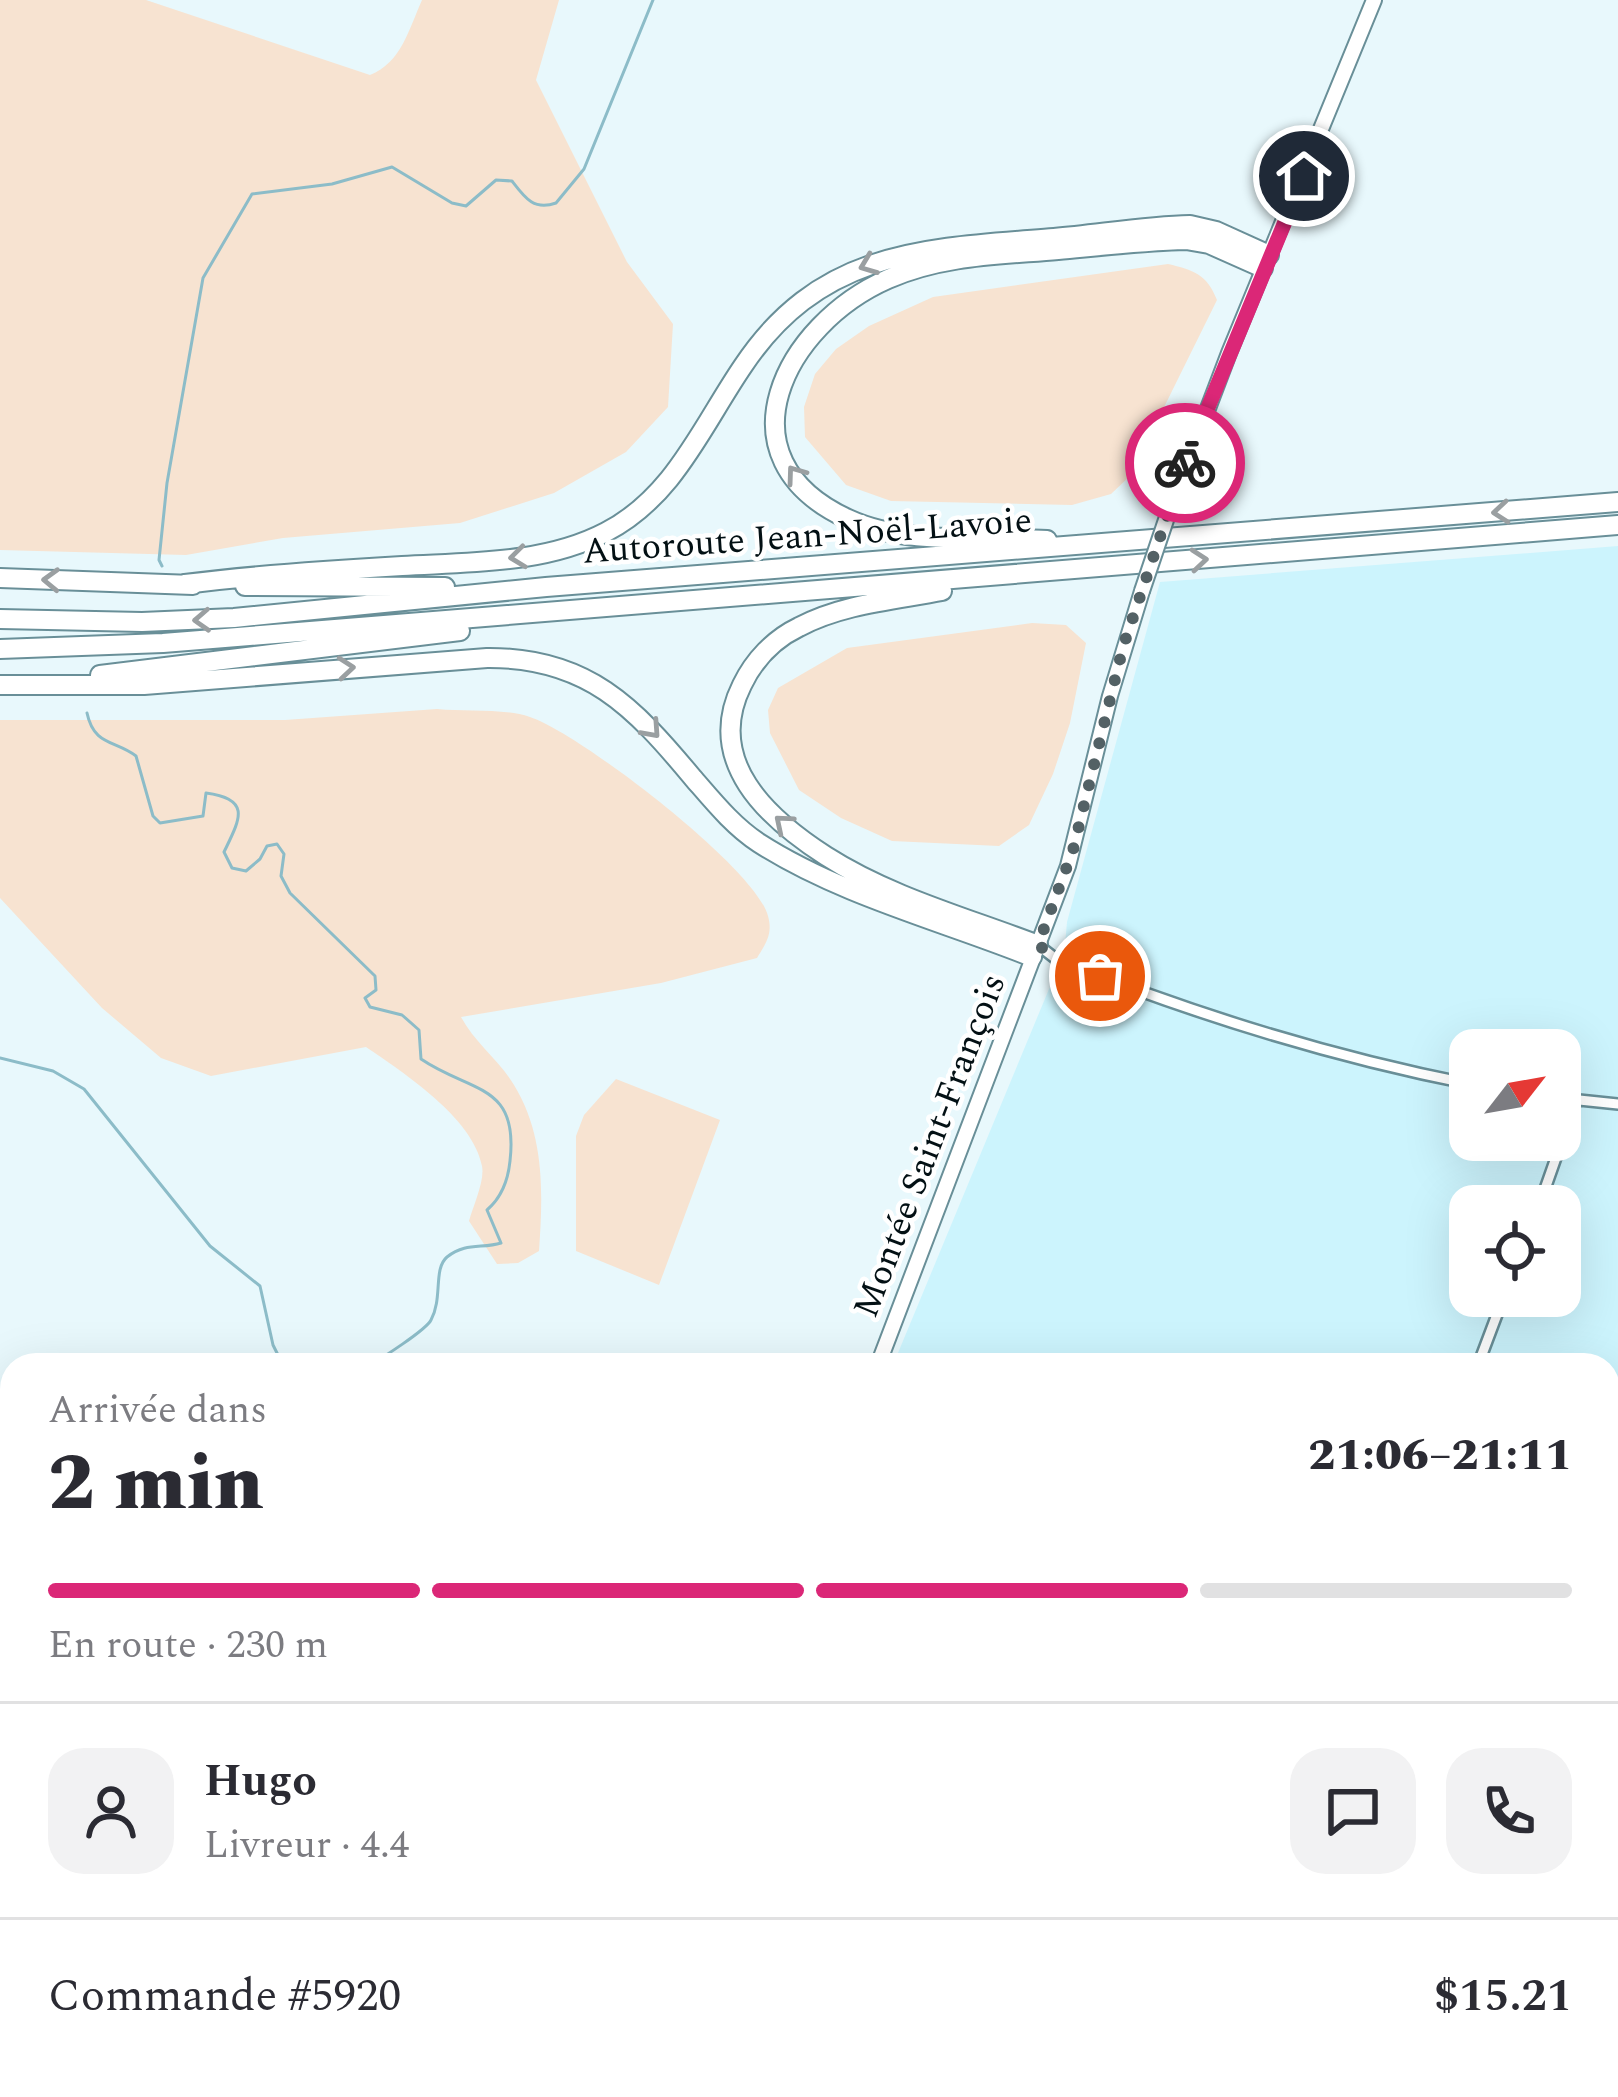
<!DOCTYPE html>
<html lang="fr">
<meta charset="utf-8">
<style>
:root{--surface:#fff;--page:#f2f2f3;--text:#2b2b33;--muted:#7c7c81;--line:#e1e1e2;--accent:#db2777}
body{margin:0;font-family:Spectral,serif;background:var(--page);color:var(--text);height:100vh;display:flex;flex-direction:column;font-size:45px;white-space:nowrap}
*{box-sizing:border-box;margin:0}
p{font-size:39px;color:var(--muted)}
.icon{flex:none;width:66px;height:66px;fill:none;stroke:currentColor;stroke-width:2;stroke-linecap:round;stroke-linejoin:round}
.map{position:relative;flex:1;overflow:hidden}
.drawer{position:absolute;left:0px;top:1353px;width:1620px;height:744px;display:flex;flex-direction:column;background:var(--surface);border-radius:36px 36px 0 0;box-shadow:0 12px 48px #0002}
.drawer>*{flex:none}
.needle{width:78px;rotate:59deg}
.buttons{position:absolute;left:1449px;top:1029px;display:grid;gap:24px}
.buttons a{display:grid;place-items:center;width:132px;height:132px;border-radius:24px;background:var(--surface);box-shadow:0 12px 48px #0002;font-size:60px}
.pin{position:absolute;display:grid;place-items:center;width:102px;height:102px;color:#fff;margin:-51px;border:6px solid #fff;border-radius:50%;box-shadow:0 3px 12px #0007}
.courier{position:absolute;display:grid;place-items:center;width:120px;height:120px;margin:-60px;border:9px solid #db2777;border-radius:50%;background:#fff;color:#222;box-shadow:0 3px 15px #0007}
.summary em{font-style:normal;font-weight:800}
.summary div{display:flex;flex-direction:column-reverse}
.summary{display:flex;align-items:center;justify-content:space-between;height:204px;padding:0 48px}
h1{font-size:78px;font-weight:800;line-height:90px}
.bar{display:grid;grid-template-columns:repeat(4,1fr);gap:18px 12px;align-content:center;height:144px;padding:0 48px}
.bar i{height:15px;border-radius:9px;background:var(--line)}
.bar .current{background:var(--accent)}
.bar p{grid-column:span 4}
.line{display:flex;align-items:center;gap:30px;padding:0 48px;border-top:3px solid var(--line)}
.line div{flex:1}
.round{display:grid;place-items:center;flex:none;width:126px;height:126px;border-radius:36px;background:var(--page)}
.map>svg:first-child{display:block}
.built{fill:#ccf4fd;fill-rule:evenodd}
.green{fill:#f7e3d1}
.lines{fill:none;stroke-linecap:round;stroke-linejoin:round}
.stream{stroke:#8cbcc8;stroke-width:3}
.street-casing{stroke:#698f98;stroke-width:14}
.secondary-casing{stroke:#698f98;stroke-width:18}
.highway-casing{stroke:#698f98;stroke-width:22}
.street{stroke:#fff;stroke-width:9}
.secondary{stroke:#fff;stroke-width:14}
.highway{stroke:#fff;stroke-width:18}
.rail{stroke:#566468;stroke-width:3}
.secondary-bridge-casing{stroke:#698f98;stroke-width:18;stroke-linecap:butt}
.secondary-bridge{stroke:#fff;stroke-width:14}
.oneway{stroke:#9a9fa1}
.done{stroke:#536165;stroke-width:12;stroke-dasharray:0 21.6}
.route{stroke:#db2777;stroke-width:15}
.labels{text-anchor:middle;stroke-width:9;stroke-linejoin:round;paint-order:stroke}
.street-label{font-size:36px;fill:#031014;stroke:#fff}
</style>
<div class="map">
<svg width="1618" height="2097" viewBox="0 0 1618 2097">
<rect width="100%" height="100%" fill="#e8f8fc"/>
<!-- built -->
<path class="built" d="M 1618,546 L 1618,2097 L 1523,2097 L 1520,2085 L 1608,2085 L 1608,1365 L 893,1365 L 1049,989 L 1056,979 L 1065,977 L 1072,953 L 1065,945 L 1067,922 L 1160,582 ZM 1470,1050 L 1560,1050 L 1560,1140 L 1470,1140 ZM 1470,1206 L 1560,1206 L 1560,1296 L 1470,1296 Z"/>
<!-- green -->
<path class="green" d="M 0,0 L 146,0 L 370,75 C 401,63 409,29 422,0 L 559,0 L 536,80 L 627,262 L 673,324 L 668,407 L 626,452 L 554,493 L 460,523 L 283,538 L 186,555 L 0,550 Z
M 1168,264 C 1193,270 1207,274 1217,300 L 1130,476 L 1111,494 L 1072,505 L 891,501 L 846,485 L 805,437 L 804,407 L 815,374 L 836,349 L 869,326 L 933,297 Z
M 1032,623 L 1066,625 L 1086,643 L 1070,723 L 1053,774 L 1029,825 L 999,846 L 892,841 L 841,818 L 799,790 L 770,733 L 768,710 L 778,688 L 847,648 Z
M 437,709 C 466,712 503,708 530,717 C 579,733 756,868 768,916 C 773,934 766,943 757,958 L 661,983 L 461,1017 C 475,1043 499,1060 514,1085 C 545,1136 543,1193 539,1251 L 518,1263 L 497,1264 L 469,1221 C 473,1206 485,1181 482,1166 C 473,1118 404,1073 366,1047 L 211,1076 L 161,1058 L 102,1008 L 0,898 L 0,720 L 285,720 Z
M 616,1079 L 720,1120 L 659,1285 L 576,1251 L 576,1136 L 584,1115 Z
M 0,1978 L 12,1982 L 12,2085 L 109,2085 L 105,2097 L 0,2097 Z
M 270,2085 L 330,2085 L 382,2097 L 266,2097 Z"/>
<g class="lines">
<!-- stream -->
<path class="stream" d="M 162,566 L 159,560 L 167,483 L 203,278 L 252,194 L 332,184 L 392,167 L 452,203 L 466,206 L 496,180 L 512,181 C 525,198 534,211 556,203 L 584,169 L 653,0
M 87,713 C 94,746 115,740 136,756 L 153,816 L 160,823 L 203,816 L 206,793 C 252,799 240,819 224,852 L 232,868 L 246,871 L 260,859 L 267,846 L 277,844 L 284,854 L 281,876 L 290,893 L 375,976 L 376,990 L 365,998 L 370,1007 L 402,1015 L 419,1030 L 421,1059 C 471,1093 519,1083 510,1161 C 508,1181 501,1198 487,1210 L 501,1243 C 482,1249 466,1242 447,1257 C 433,1269 443,1298 431,1320 C 426,1330 382,1358 370,1365
M 0,1058 L 53,1071 L 84,1089 L 210,1246 L 260,1286 L 273,1345 L 283,1365
M 951,2097 L 952,2085
M 978,2097 L 1085,2096 L 1102,2085"/>
<!-- street casing -->
<g class="street-casing">
<path id="street" d="M 1038,945 L 1056,959 C 1191,1013 1327,1056 1470,1084
M 1560,1098 L 1618,1104
M 1539,1206 L 1576,1101
M 1478,1365 L 1504,1296"/>
</g>
<!-- secondary casing -->
<g class="secondary-casing">
<path id="secondary" d="M 1168,514 L 1229,353 L 1374,0
M 878,1365 L 1068,866 L 1110,696 L 1142,591
M 594,2097 L 598,2085"/>
</g>
<!-- highway casing -->
<g class="highway-casing">
<path id="highway" d="M 1047,540 C 984,536 906,546 848,519 C 715,458 785,324 888,279 C 942,255 1001,255 1058,250 C 1101,246 1144,241 1186,240 L 1209,244 L 1263,268
M 0,578 L 193,585
M 185,584 C 257,575 330,570 402,566 C 470,562 545,564 606,532 C 674,497 702,426 743,366 C 821,249 927,248 1054,238 C 1100,234 1145,226 1190,225 L 1216,231 L 1269,255
M 245,586 L 445,587
M 942,591 C 895,600 842,604 799,627 C 774,639 754,660 742,685 C 704,761 767,818 826,856 C 890,897 968,918 1038,945
M 0,619 L 142,622 L 234,618 L 546,587 L 1618,502
M 0,649 L 163,643 L 1618,525
M 100,675 L 460,631
M 0,685 L 144,685 L 487,658 C 587,657 634,707 693,778 C 713,801 733,826 759,843 C 840,895 942,921 1032,957"/>
</g>
<!-- street -->
<use href="#street" class="street"/>
<!-- secondary -->
<use href="#secondary" class="secondary"/>
<!-- highway -->
<use href="#highway" class="highway"/>
<!-- rail -->
<path class="rail" d="M 0,1975 L 12,1979
M 389,2085 L 452,2097"/>
<!-- secondary-bridge casing -->
<g class="secondary-bridge-casing">
<path id="secondary-bridge" d="M 1142,591 L 1168,514"/>
</g>
<!-- secondary-bridge -->
<use href="#secondary-bridge" class="secondary-bridge"/>
</g>
<!-- one-way arrows -->
<defs><path id="oneway-chevron" d="M-2-3.5L2.5 0L-2 3.5" fill="none" stroke-width="1.6" stroke-linecap="round" stroke-linejoin="round" transform="scale(3)"/></defs>
<g class="oneway">
<use href="#oneway-chevron" transform="translate(868 265) rotate(159)"/>
<use href="#oneway-chevron" transform="translate(795 474) rotate(-126)"/>
<use href="#oneway-chevron" transform="translate(1501 512) rotate(175)"/>
<use href="#oneway-chevron" transform="translate(518 557) rotate(173)"/>
<use href="#oneway-chevron" transform="translate(1199 560) rotate(-5)"/>
<use href="#oneway-chevron" transform="translate(51 580) rotate(-178)"/>
<use href="#oneway-chevron" transform="translate(202 620) rotate(177)"/>
<use href="#oneway-chevron" transform="translate(346 668) rotate(-5)"/>
<use href="#oneway-chevron" transform="translate(652 730) rotate(48)"/>
<use href="#oneway-chevron" transform="translate(783 823) rotate(-140)"/>
</g>
<g class="lines">
<!-- done -->
<path class="done" d="M 1100,976 L 1057,958 L 1038,945 L 1073,850 L 1123,647 L 1185,463"/>
<!-- route -->
<path class="route" d="M 1185,463 L 1304,176"/>
</g>
<g class="labels">
<!-- street labels -->
<g class="street-label">
<text transform="translate(807 534) rotate(-4)" y="13">Autoroute Jean-Noël-Lavoie</text>
<text transform="translate(928 1145) rotate(-69)" y="13">Montée Saint-François</text>
</g>
</g>
</svg>
<div class="buttons">
<a><svg class="needle" viewBox="-14 -14 28 28"><path d="M0-13l5 13h-10z" fill="#e53935"/><path d="M0 13l5-13h-10z" fill="#7c7c81"/></svg></a>
<a><svg class="icon" aria-label="locate" viewBox="0 0 24 24"><circle cx="12" cy="12" r="6"/><path d="M12 2v4M12 18v4M2 12h4M18 12h4"/></svg></a>
</div>
<div class="pin" style="left:1100px;top:976px;background:#ea580c"><svg class="icon" aria-label="bag" viewBox="0 0 24 24"><path d="M5 8h14l-1 12H6zM9 8a3 3 0 0 1 6 0"/></svg></div>
<div class="pin" style="left:1304px;top:176px;background:#1f2937"><svg class="icon" aria-label="home" viewBox="0 0 24 24"><path d="M3 11l9-7 9 7M6 9v11h12V9"/></svg></div>
<div class="courier" style="left:1185px;top:463px"><svg class="icon" aria-label="bike" viewBox="0 0 24 24"><circle cx="6" cy="16" r="4"/><circle cx="18" cy="16" r="4"/><path d="M6 16l4-8h5l3 8M10 8l3 8H6M13 5h3"/></svg></div>
<section class="drawer">
<div class="summary"><div><h1>2 min</h1><p>Arrivée dans</p></div><em>21:06–21:11</em></div>
<div class="bar"><i class="current"></i><i class="current"></i><i class="current"></i><i></i><p>En route · 230 m</p></div>
<div class="line" style="height:216px"><a class="round"><svg class="icon" aria-label="person" viewBox="0 0 24 24"><circle cx="12" cy="8" r="4"/><path d="M4 21q1-7 8-7t8 7"/></svg></a><div><b>Hugo</b><p>Livreur · 4.4</p></div><a class="round"><svg class="icon" aria-label="chat" viewBox="0 0 24 24"><path d="M4 5h16v11H9l-5 4z"/></svg></a><a class="round"><svg class="icon" aria-label="phone" viewBox="0 0 24 24"><path d="M5 4h4l2 5-3 2q2 4 5 5l2-3 5 2v4C11 20 4 13 5 4z"/></svg></a></div>
<div class="line" style="height:156px"><div>Commande #5920</div><b>$15.21</b></div>
</section>
</div>
